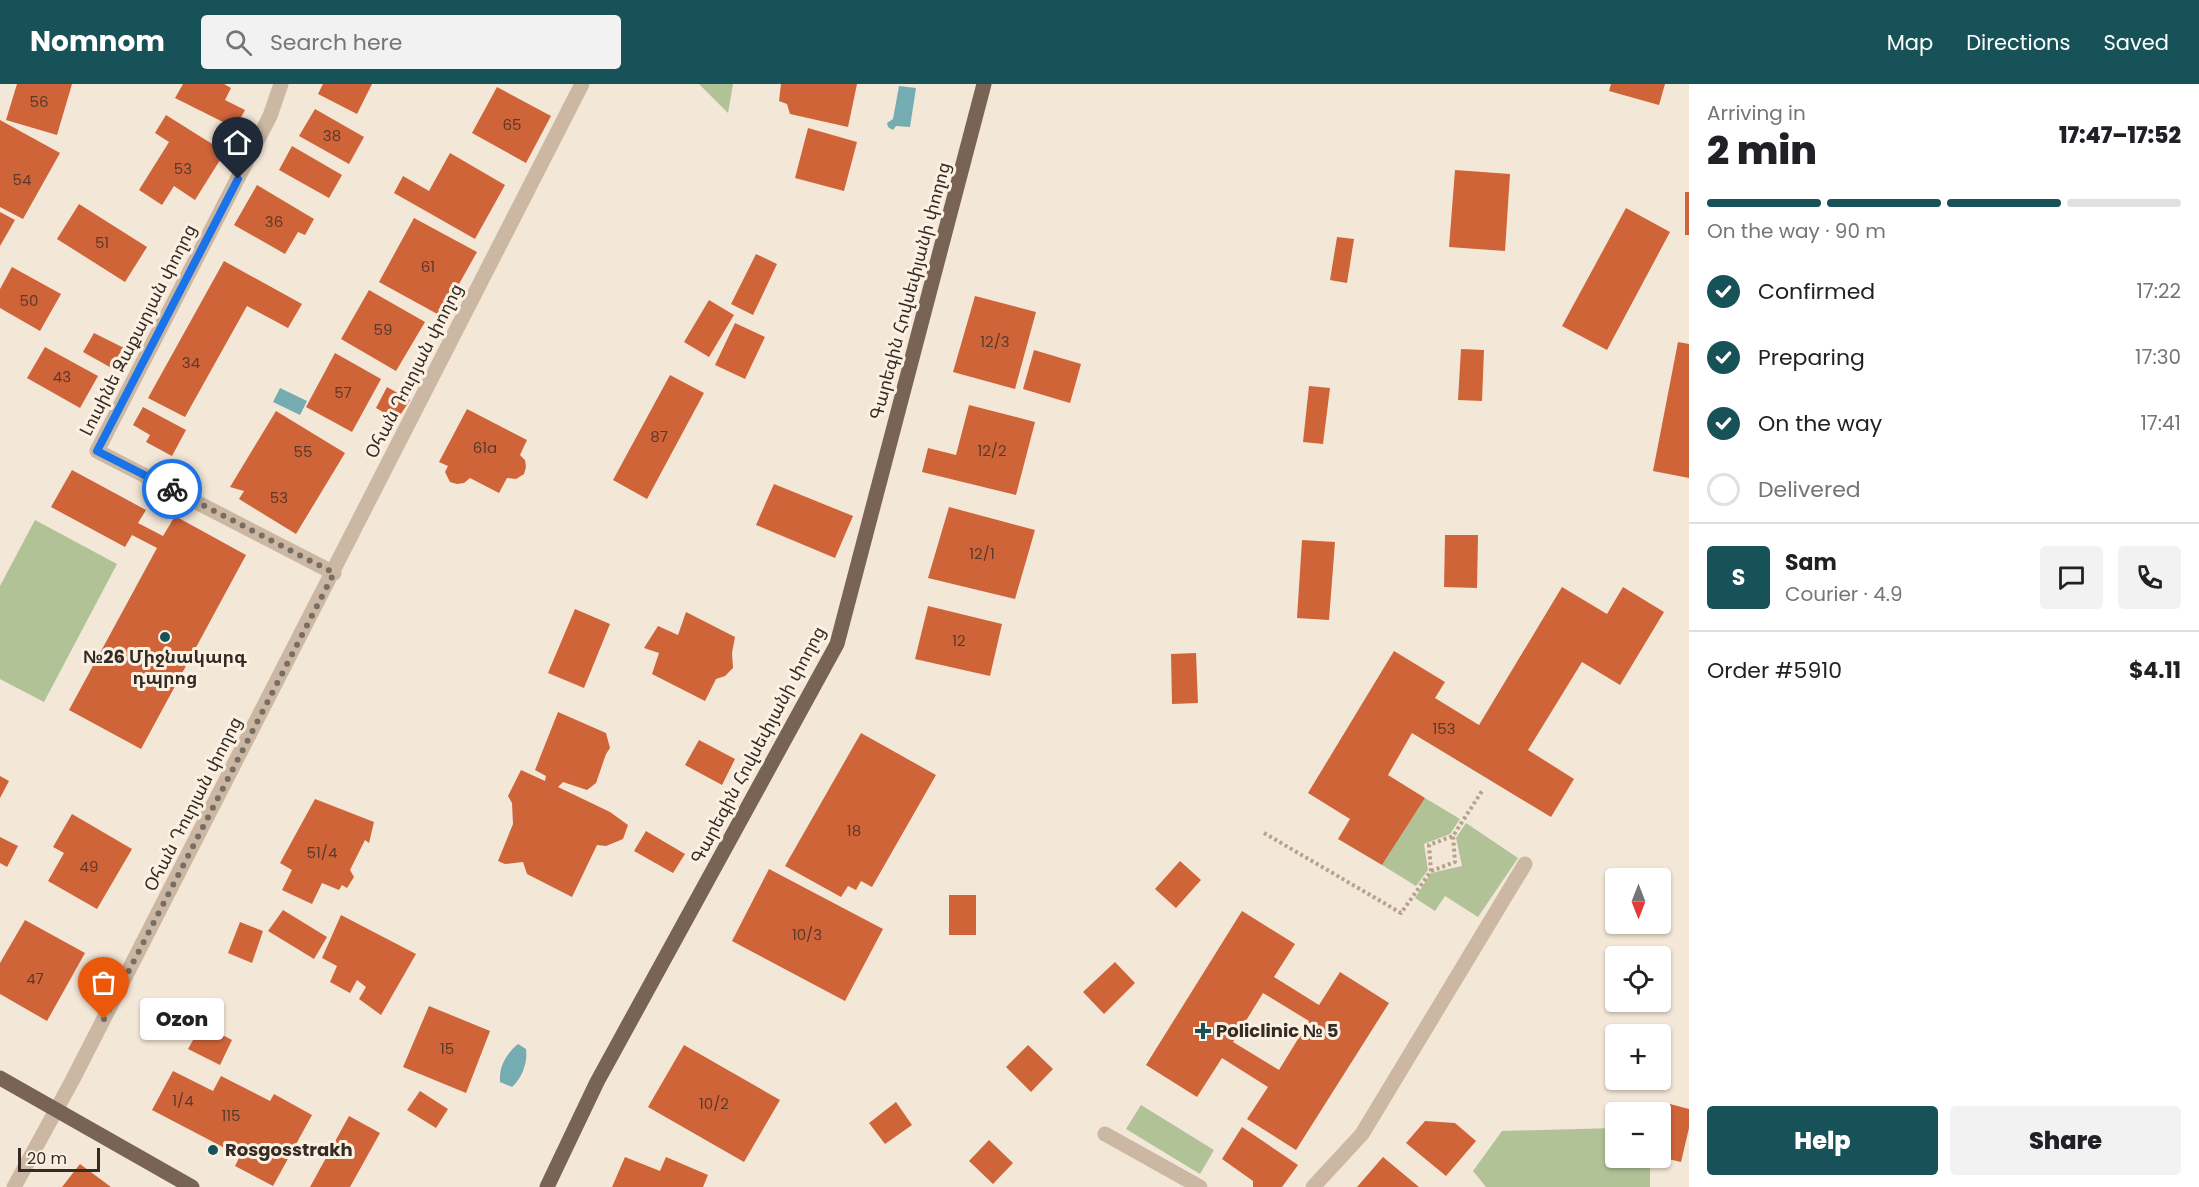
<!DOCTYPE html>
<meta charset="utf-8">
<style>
:root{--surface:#fff;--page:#f2f2f2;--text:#202124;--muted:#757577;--line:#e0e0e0;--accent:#185259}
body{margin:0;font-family:Poppins,"Noto Sans Armenian",sans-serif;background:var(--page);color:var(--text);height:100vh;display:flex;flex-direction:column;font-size:22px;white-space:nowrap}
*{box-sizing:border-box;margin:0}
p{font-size:20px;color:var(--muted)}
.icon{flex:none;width:33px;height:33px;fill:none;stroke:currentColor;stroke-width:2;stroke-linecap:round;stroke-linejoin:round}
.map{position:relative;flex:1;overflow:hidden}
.sheet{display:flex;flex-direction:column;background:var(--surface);width:510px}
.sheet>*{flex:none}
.needle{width:39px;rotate:180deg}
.fabs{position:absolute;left:1605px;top:784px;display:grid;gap:12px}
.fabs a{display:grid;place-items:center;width:66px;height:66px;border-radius:6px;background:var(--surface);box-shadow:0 2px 4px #0004;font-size:30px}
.scale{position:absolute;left:18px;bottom:15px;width:82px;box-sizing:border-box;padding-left:6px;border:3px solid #352b25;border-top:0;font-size:16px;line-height:21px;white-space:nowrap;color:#352b25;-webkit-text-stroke:4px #faf1e3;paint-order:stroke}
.pin{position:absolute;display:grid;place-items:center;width:51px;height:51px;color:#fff;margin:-62px -26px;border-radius:50% 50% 50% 0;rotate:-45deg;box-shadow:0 0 6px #0007}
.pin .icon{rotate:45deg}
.courier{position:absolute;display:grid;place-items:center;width:60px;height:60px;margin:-30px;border:4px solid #1a73e8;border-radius:50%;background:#fff;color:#222;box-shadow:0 2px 8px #0007}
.bubble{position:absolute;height:42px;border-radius:6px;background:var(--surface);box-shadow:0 2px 4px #0004;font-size:20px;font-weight:800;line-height:42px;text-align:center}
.overview em{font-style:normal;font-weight:800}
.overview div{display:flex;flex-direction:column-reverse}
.overview{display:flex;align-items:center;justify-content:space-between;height:102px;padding:0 18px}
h1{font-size:39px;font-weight:800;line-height:45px}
.bar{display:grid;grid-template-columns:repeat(4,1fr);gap:9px 6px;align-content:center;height:72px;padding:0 18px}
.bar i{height:8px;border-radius:4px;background:var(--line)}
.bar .on{background:var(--accent)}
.bar p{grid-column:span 4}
.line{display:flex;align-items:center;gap:15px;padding:0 18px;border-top:2px solid var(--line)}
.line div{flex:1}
.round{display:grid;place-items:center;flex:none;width:63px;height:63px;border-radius:6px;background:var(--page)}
ol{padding:0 18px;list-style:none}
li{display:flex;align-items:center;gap:18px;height:66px}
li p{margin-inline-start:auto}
li .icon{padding:6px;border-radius:50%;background:var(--accent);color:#fff;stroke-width:4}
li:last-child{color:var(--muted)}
li i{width:33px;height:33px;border:3px solid var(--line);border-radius:50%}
.button{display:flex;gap:12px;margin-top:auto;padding:12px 18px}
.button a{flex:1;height:69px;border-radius:6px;background:var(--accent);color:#fff;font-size:24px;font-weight:800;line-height:69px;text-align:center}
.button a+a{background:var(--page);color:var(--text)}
header{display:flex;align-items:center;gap:36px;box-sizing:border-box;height:84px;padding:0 30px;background:var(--accent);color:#fff}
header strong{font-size:28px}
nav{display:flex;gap:33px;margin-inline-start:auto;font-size:21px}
.search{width:420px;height:54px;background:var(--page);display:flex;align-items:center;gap:15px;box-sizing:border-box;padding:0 21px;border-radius:6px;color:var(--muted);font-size:22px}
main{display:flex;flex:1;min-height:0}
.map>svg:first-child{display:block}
.green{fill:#b1c296}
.water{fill:#74acb1}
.building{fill:#cf6439;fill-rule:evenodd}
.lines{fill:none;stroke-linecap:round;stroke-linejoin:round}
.path{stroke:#b7a18c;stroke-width:4;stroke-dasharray:3 3;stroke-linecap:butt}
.minor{stroke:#cbb7a2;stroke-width:15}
.major{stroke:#786355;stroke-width:15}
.done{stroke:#786d63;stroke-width:6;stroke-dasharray:0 10.8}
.route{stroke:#1a73e8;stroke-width:8}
.poi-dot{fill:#185259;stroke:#faf1e3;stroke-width:2}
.labels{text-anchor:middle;stroke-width:6;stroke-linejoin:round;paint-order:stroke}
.number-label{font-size:15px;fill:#5c392a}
.street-label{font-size:18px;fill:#352b25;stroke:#faf1e3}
.poi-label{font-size:18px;font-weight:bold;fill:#352b25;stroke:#faf1e3;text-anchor:start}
</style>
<header>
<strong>Nomnom</strong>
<div class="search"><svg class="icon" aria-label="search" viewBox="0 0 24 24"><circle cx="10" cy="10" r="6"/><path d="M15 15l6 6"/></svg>Search here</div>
<nav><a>Map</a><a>Directions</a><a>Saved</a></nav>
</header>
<main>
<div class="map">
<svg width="1689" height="1103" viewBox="0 0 1689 1103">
<rect width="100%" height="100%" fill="#f3e7d7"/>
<!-- green -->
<path class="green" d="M 699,0 L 733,0 L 728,29 Z
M 35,436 L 117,480 L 44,618 L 0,595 L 0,502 Z
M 1425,714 L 1460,735 L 1450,750 L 1424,760 L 1428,786 L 1416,802 L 1382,781 Z
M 1466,739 L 1518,774 L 1478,833 L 1445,812 L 1435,827 L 1415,814 L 1431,789 L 1462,782 L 1456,754 Z
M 1141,1021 L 1214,1066 L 1200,1090 L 1126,1045 Z
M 1615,1044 L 1616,1074 L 1650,1074 L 1650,1103 L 1486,1103 L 1473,1087 L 1502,1047 Z"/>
<!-- water -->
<path class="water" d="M 899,2 L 916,4 L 910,43 L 896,42 L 893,46 L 888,43 L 887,39 L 893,35 Z
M 280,304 L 307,317 L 300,331 L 273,318 Z
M 518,960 L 526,965 C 528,978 522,994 512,1003 L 500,998 C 499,982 506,970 518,960 Z"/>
<!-- building -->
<path class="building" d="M 17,0 L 72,0 L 57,51 L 6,36 Z
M 183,0 L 224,0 L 231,4 L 225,16 L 245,26 L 235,44 L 175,14 Z
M 323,0 L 372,0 L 357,30 L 318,10 Z
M 781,0 L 857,0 L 848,43 L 790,30 L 787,20 L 779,17 Z
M 1611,0 L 1665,0 L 1659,21 L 1609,7 Z
M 497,3 L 551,32 L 526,79 L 472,49 Z
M 315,25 L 364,53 L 349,80 L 299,52 Z
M 166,31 L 225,68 L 195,116 L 174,102 L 162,121 L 139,106 L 169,58 L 155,49 Z
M 0,36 L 60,69 L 23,135 L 0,123 Z
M 808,44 L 857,58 L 844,107 L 795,94 Z
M 292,62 L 342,91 L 329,114 L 279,86 Z
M 450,69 L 505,101 L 475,155 L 394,109 L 403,92 L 429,107 Z
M 1455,86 L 1510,90 L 1505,167 L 1449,163 Z
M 257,101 L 314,135 L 305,151 L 298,148 L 285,170 L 234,141 Z
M 1685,108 L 1689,108 L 1689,151 L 1685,151 Z
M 79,120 L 147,163 L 125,198 L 57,155 Z
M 1626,124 L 1670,148 L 1607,266 L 1562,242 Z
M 0,128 L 15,136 L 0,162 Z
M 414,134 L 477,168 L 441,232 L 379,198 Z
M 1337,153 L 1354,155 L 1347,199 L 1330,196 Z
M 756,170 L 777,180 L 753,231 L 731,220 Z
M 224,177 L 302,220 L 288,244 L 247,222 L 185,333 L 148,314 Z
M 12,183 L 61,210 L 40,247 L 0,224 L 0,205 Z
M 369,206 L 425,238 L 396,287 L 341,255 Z
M 975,212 L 1036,228 L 1015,305 L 953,288 Z
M 709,216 L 734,231 L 709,273 L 684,258 Z
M 735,239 L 765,253 L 745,295 L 715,281 Z
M 94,249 L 128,266 L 115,286 L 83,268 Z
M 1678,258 L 1689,260 L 1689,394 L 1653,387 Z
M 45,263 L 98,292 L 80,324 L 27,294 Z
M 1461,265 L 1484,266 L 1482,317 L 1458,316 Z
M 1034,266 L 1081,280 L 1070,319 L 1023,305 Z
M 335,269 L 381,295 L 352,348 L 306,323 Z
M 670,291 L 704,309 L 647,415 L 613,396 Z
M 1309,302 L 1330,304 L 1323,360 L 1303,358 Z
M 387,303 L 410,316 L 397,336 L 376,324 Z
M 969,321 L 1035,338 L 1016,411 L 922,388 L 928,364 L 956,371 Z
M 143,323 L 186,346 L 172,372 L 146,358 L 150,351 L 133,341 Z
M 467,325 L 527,356 L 520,371 L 525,376 L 526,383 L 524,390 L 516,395 L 507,394 L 499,409 L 470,394 L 464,399 L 457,400 L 450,398 L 445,388 L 448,382 L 439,378 Z
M 276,327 L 345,369 L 296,450 L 239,415 L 244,407 L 230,403 Z
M 72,386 L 146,426 L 138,439 L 163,452 L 175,432 L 246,471 L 141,665 L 69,626 L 157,464 L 132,451 L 125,463 L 51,423 Z
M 774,400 L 853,432 L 835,474 L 756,441 Z
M 949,423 L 1035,446 L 1015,515 L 928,494 Z
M 1445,451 L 1478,451 L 1477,504 L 1444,503 Z
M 1302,456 L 1335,458 L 1329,536 L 1297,534 Z
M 1562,503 L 1607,530 L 1623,503 L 1664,528 L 1620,601 L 1582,578 L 1528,666 L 1574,695 L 1551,733 L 1412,649 L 1388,691 L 1425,714 L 1382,781 L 1338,755 L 1350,735 L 1308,709 L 1394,567 L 1445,598 L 1435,614 L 1479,641 Z
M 928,522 L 1002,540 L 990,592 L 915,575 Z
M 575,525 L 610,540 L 584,604 L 548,589 Z
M 686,528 L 735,553 L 732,569 L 733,584 L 725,592 L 716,595 L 705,617 L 652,590 L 659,569 L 644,564 L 658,542 L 678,551 Z
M 1196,569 L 1198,619 L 1172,620 L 1171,570 Z
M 558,628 L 606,649 L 610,664 L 606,670 L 596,699 L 587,706 L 563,698 L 558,703 L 610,728 L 628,741 L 623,755 L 606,762 L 597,761 L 572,813 L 527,790 L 523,778 L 505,780 L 498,777 L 513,740 L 512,719 L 508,712 L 521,686 L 545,697 L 546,692 L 535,686 Z
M 861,649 L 936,691 L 872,803 L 861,797 L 856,806 L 848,802 L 841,813 L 785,782 Z
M 699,656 L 735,675 L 722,701 L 685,681 Z
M 0,692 L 9,697 L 0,714 Z
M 315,715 L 374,738 L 369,759 L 365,756 L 350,786 L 354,793 L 347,804 L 342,801 L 339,806 L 322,799 L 312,820 L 282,806 L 292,786 L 280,779 Z
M 72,730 L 132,765 L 97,825 L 48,797 L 64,769 L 53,763 Z
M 646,747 L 685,770 L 673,789 L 634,767 Z
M 0,753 L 18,762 L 7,783 L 0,779 Z
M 1180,777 L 1201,796 L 1176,824 L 1155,805 Z
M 769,785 L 883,845 L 845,917 L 732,857 Z
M 949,811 L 976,811 L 976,851 L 949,851 Z
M 283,826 L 327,853 L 314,875 L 268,847 Z
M 1242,827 L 1295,860 L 1274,893 L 1319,921 L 1340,888 L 1389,919 L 1296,1066 L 1247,1035 L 1268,1003 L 1222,974 L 1197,1013 L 1146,981 ZM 1263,909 L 1309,937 L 1279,986 L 1233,958 Z
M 341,831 L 416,870 L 381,931 L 359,915 L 366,903 L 357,896 L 350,909 L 330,898 L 337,882 L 322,874 Z
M 25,836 L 85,869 L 47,937 L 0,910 L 0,879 Z
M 240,838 L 263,847 L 252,879 L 228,869 Z
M 1115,878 L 1135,899 L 1104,930 L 1083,908 Z
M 429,922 L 490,947 L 466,1009 L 403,983 Z
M 202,940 L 232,956 L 220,981 L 188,965 Z
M 684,961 L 780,1016 L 744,1078 L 648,1023 Z
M 1028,961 L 1053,985 L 1031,1008 L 1006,983 Z
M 173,987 L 213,1007 L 221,992 L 270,1017 L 274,1010 L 312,1031 L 273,1102 L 235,1082 L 240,1072 L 152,1026 Z
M 420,1007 L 448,1025 L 436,1044 L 407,1026 Z
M 896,1018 L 912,1041 L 885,1060 L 869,1039 Z
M 1670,1020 L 1689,1025 L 1689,1044 L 1681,1078 L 1660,1073 L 1660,1060 Z
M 349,1032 L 380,1049 L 350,1103 L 310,1103 Z
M 1425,1037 L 1455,1039 L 1476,1057 L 1446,1092 L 1406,1059 Z
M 1242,1043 L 1298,1081 L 1282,1103 L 1253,1103 L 1253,1097 L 1222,1075 Z
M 989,1056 L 1013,1079 L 993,1100 L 969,1077 Z
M 625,1073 L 660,1087 L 666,1073 L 708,1091 L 703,1103 L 612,1103 Z
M 1383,1073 L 1419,1103 L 1357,1103 Z
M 80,1080 L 111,1103 L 62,1103 Z"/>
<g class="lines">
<!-- path -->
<path class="path" d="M 1264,749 L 1401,829 L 1431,787 L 1429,761 L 1453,752 L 1482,707
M 1431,787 L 1455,778 L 1453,752"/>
<!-- minor -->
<path class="minor" d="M 281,0 L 270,32 L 97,367 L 334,489
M 1105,1050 L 1200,1103
M 14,1103 L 72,997 L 582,0
M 1313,1103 L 1362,1050 L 1525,780"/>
<!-- major -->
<path class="major" d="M 0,994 L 192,1103
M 547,1103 L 597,998 L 837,560 L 984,0"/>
</g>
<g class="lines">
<!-- done -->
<path class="done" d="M 104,935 L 334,489 L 172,405"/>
<!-- route -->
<path class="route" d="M 172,405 L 97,367 L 238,95"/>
</g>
<!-- markers -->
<g class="poi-dot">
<circle cx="165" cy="553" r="6"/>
<path d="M1200 938h6v6h6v6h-6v6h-6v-6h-6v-6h6z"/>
<circle cx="213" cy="1066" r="6"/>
</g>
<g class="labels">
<!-- number labels -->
<g class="number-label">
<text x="39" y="23">56</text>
<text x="512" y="46">65</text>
<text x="332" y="57">38</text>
<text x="183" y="90">53</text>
<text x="22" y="101">54</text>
<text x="274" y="143">36</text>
<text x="102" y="164">51</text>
<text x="428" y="188">61</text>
<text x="29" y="222">50</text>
<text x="383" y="251">59</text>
<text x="995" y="263">12/3</text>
<text x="191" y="284">34</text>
<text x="62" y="298">43</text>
<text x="343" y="314">57</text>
<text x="659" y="358">87</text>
<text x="485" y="369">61a</text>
<text x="992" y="372">12/2</text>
<text x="303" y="373">55</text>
<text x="279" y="419">53</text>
<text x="982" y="475">12/1</text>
<text x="959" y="562">12</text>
<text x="1444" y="650">153</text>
<text x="854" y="752">18</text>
<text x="322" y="774">51/4</text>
<text x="89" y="788">49</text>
<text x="807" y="856">10/3</text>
<text x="35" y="900">47</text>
<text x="447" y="970">15</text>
<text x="183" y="1022">1/4</text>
<text x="714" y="1025">10/2</text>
<text x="231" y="1037">115</text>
</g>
<!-- street labels -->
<g class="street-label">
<text transform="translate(910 207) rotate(-75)" y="6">Գարեգին Հովսեփյանի փողոց</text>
<text transform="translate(138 246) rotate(-63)" y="6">Լուսինե Զաքարյան փողոց</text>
<text transform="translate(414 287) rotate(-63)" y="6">Օհան Դուրյան փողոց</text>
<text transform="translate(758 661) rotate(-62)" y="6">Գարեգին Հովսեփյանի փողոց</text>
<text transform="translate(193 720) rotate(-63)" y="6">Օհան Դուրյան փողոց</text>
</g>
<!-- poi labels -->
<g class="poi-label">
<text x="165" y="579" text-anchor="middle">№26 Միջնակարգ<tspan x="165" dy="21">դպրոց</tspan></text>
<text x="1216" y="953">Policlinic № 5</text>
<text x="225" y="1072">Rosgosstrakh</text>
</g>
</g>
</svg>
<div class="fabs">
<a><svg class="needle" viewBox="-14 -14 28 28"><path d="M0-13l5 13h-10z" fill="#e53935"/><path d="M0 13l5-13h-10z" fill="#757577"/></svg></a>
<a><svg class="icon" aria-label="locate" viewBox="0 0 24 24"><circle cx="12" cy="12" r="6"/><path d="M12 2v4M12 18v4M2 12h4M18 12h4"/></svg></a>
<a>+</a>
<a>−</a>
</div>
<div class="scale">20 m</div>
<div class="pin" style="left:104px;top:935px;background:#ea580c"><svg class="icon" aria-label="bag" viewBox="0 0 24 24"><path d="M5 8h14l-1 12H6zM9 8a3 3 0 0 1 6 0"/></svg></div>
<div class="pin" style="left:238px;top:95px;background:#1f2937"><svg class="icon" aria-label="home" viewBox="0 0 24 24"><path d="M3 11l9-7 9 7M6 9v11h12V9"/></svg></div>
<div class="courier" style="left:172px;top:405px"><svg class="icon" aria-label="bike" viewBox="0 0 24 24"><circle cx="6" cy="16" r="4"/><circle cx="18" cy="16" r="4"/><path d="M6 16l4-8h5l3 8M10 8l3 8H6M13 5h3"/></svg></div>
<div class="bubble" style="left:140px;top:914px;width:84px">Ozon</div>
</div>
<section class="sheet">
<div class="overview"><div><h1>2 min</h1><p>Arriving in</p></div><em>17:47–17:52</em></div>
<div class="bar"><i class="on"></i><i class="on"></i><i class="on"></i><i></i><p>On the way · 90 m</p></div>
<ol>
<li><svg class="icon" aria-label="check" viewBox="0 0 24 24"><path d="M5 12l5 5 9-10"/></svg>Confirmed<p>17:22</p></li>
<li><svg class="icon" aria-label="check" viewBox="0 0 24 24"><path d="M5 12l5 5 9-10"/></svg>Preparing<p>17:30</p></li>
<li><svg class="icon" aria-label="check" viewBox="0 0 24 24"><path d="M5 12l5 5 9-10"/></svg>On the way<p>17:41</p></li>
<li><i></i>Delivered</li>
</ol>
<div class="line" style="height:108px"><b class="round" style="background:var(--accent);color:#fff">S</b><div><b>Sam</b><p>Courier · 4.9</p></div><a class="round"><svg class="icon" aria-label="chat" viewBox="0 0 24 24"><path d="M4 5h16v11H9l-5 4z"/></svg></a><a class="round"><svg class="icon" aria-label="phone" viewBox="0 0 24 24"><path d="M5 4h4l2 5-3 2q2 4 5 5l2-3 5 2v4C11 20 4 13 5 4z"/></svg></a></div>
<div class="line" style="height:78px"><div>Order #5910</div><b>$4.11</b></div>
<div class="button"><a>Help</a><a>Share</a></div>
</section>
</main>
